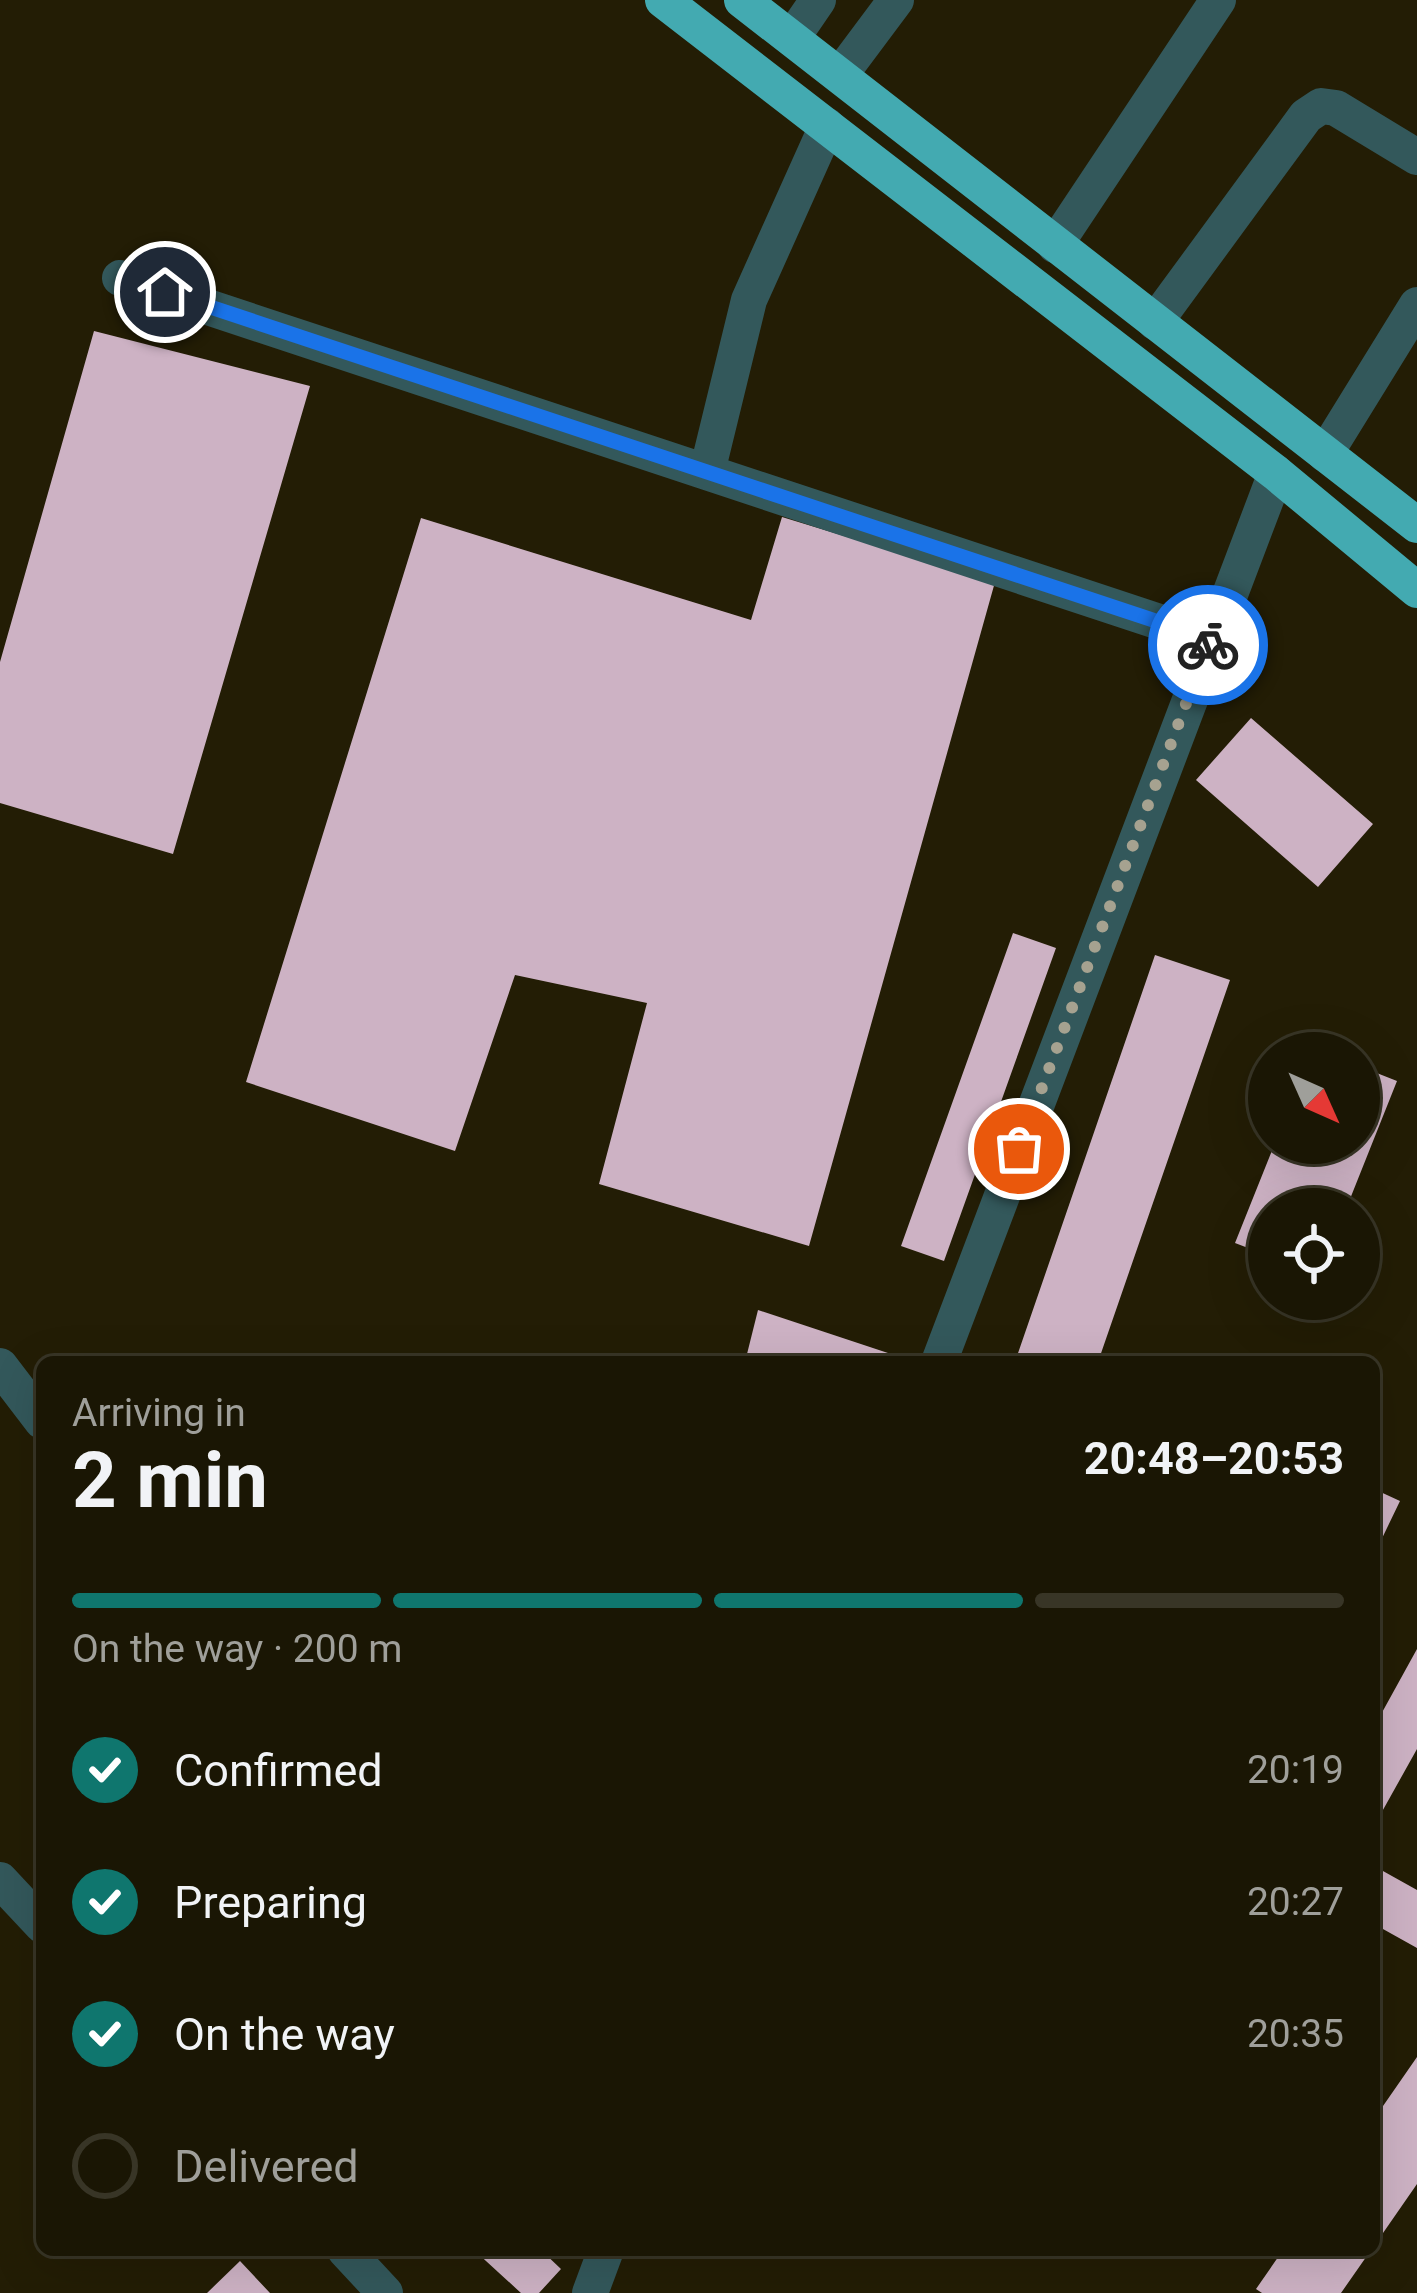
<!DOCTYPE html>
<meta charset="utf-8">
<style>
:root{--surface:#1a1604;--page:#272313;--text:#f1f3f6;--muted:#9f9f9a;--line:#383526;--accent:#0f766e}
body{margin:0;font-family:Roboto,sans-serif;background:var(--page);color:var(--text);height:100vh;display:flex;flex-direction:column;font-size:45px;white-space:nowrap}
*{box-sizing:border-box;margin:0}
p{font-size:39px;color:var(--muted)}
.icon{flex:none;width:66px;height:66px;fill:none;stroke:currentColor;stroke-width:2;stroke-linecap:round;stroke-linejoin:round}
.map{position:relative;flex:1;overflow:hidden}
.side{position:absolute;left:36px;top:1356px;width:1344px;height:900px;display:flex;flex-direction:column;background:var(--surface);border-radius:18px;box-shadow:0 12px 48px #0002,0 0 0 3px var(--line)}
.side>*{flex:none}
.needle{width:78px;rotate:135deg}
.fabs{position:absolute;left:1248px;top:1032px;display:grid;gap:24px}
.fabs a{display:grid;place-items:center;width:132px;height:132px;border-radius:50%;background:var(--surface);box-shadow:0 12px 48px #0002,0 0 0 3px var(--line);font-size:60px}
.pin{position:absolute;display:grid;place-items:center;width:102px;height:102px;color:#fff;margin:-51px;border:6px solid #fff;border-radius:50%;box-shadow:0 3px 12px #0007}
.courier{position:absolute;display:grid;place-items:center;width:120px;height:120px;margin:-60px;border:9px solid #1a73e8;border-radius:50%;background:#fff;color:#222;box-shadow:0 3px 15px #0007}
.summary em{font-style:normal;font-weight:700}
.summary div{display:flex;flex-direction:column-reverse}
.summary{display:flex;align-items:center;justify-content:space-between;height:204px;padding:0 36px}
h1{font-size:78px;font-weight:700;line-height:90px}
.bar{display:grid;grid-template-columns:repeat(4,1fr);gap:18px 12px;align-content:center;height:144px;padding:0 36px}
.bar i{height:15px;border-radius:9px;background:var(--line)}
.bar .on{background:var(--accent)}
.bar p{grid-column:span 4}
ol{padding:0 36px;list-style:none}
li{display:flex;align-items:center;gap:36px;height:132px}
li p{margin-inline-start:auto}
li .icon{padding:12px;border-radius:50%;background:var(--accent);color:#fff;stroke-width:4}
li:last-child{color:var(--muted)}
li i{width:66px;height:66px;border:6px solid var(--line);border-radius:50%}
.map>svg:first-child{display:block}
.building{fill:#cdb2c4}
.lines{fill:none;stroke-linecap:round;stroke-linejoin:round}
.minor{stroke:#33585b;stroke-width:36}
.highway{stroke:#43aab1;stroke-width:36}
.done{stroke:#a6a290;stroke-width:12;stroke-dasharray:0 21.6}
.route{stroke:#1a73e8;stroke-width:15}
</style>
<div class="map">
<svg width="1417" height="2293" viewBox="0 0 1417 2293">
<rect width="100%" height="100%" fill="#231d05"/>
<!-- building -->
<path class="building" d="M 94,331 L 310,386 L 173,854 L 0,803 L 0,662 Z
M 782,517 L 995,582 L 809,1246 L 599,1184 L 647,1003 L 515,975 L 455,1151 L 246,1082 L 421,518 L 751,620 Z
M 1251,718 L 1373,824 L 1318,887 L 1196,780 Z
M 1013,933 L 1056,948 L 944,1261 L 901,1246 Z
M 1155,955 L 1230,980 L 1098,1362 L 1015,1362 Z
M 1359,1066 L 1397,1081 L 1346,1209 L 1269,1209 L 1269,1256 L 1235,1243 L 1275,1143 L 1359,1143 Z
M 758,1310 L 891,1354 L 889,1362 L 745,1362 Z
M 1374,1489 L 1400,1501 L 1374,1555 Z
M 1417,1649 L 1417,1749 L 1374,1826 L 1374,1727 Z
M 1374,1866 L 1417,1890 L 1417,1948 L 1374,1924 Z
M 1417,2057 L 1417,2184 L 1374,2246 L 1374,2119 Z
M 474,2250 L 541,2250 L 561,2269 L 539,2293 L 521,2293 Z
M 1283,2250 L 1371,2250 L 1341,2293 L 1262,2293 L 1256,2289 Z
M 240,2261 L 270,2293 L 207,2293 Z"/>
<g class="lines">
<!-- minor -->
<path class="minor" d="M 792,38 L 818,0
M 840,75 L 896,0
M 1055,245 L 1218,0
M 120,278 L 1211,639
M 1155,322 L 1306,116 L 1321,106 L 1336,108 L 1417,157
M 1325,454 L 1417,305
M 707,472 L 749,300 L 827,126
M 939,1362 L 1276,473
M 0,1366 L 42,1421
M 0,1880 L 42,1925
M 345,2250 L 385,2293
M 590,2293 L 606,2250"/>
<!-- highway -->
<path class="highway" d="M 663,0 L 1276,473 L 1417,590
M 742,0 L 1417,525"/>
</g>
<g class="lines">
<!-- done -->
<path class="done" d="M 1019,1149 L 1208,645"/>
<!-- route -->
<path class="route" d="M 165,292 L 1210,639 L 1208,645"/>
</g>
</svg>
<div class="fabs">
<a><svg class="needle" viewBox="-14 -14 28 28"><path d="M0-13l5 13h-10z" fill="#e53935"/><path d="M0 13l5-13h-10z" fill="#9f9f9a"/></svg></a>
<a><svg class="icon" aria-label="locate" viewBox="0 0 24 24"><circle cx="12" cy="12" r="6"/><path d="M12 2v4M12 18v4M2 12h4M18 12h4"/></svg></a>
</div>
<div class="pin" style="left:1019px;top:1149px;background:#ea580c"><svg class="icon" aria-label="bag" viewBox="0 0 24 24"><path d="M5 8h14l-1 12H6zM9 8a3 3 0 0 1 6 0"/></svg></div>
<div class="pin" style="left:165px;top:292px;background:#1f2937"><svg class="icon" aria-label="home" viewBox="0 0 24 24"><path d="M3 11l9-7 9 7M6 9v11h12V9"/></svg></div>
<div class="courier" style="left:1208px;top:645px"><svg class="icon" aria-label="bike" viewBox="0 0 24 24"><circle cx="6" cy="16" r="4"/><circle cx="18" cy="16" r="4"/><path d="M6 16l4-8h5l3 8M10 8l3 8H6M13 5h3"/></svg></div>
<section class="side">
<div class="summary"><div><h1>2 min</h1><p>Arriving in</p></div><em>20:48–20:53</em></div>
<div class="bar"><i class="on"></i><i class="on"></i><i class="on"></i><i></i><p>On the way · 200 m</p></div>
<ol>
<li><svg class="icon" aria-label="check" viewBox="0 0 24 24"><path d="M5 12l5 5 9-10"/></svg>Confirmed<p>20:19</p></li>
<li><svg class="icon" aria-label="check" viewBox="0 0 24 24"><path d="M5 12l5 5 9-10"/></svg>Preparing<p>20:27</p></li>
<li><svg class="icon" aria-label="check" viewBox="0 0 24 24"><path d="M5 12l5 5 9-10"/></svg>On the way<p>20:35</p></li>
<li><i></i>Delivered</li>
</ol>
</section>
</div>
